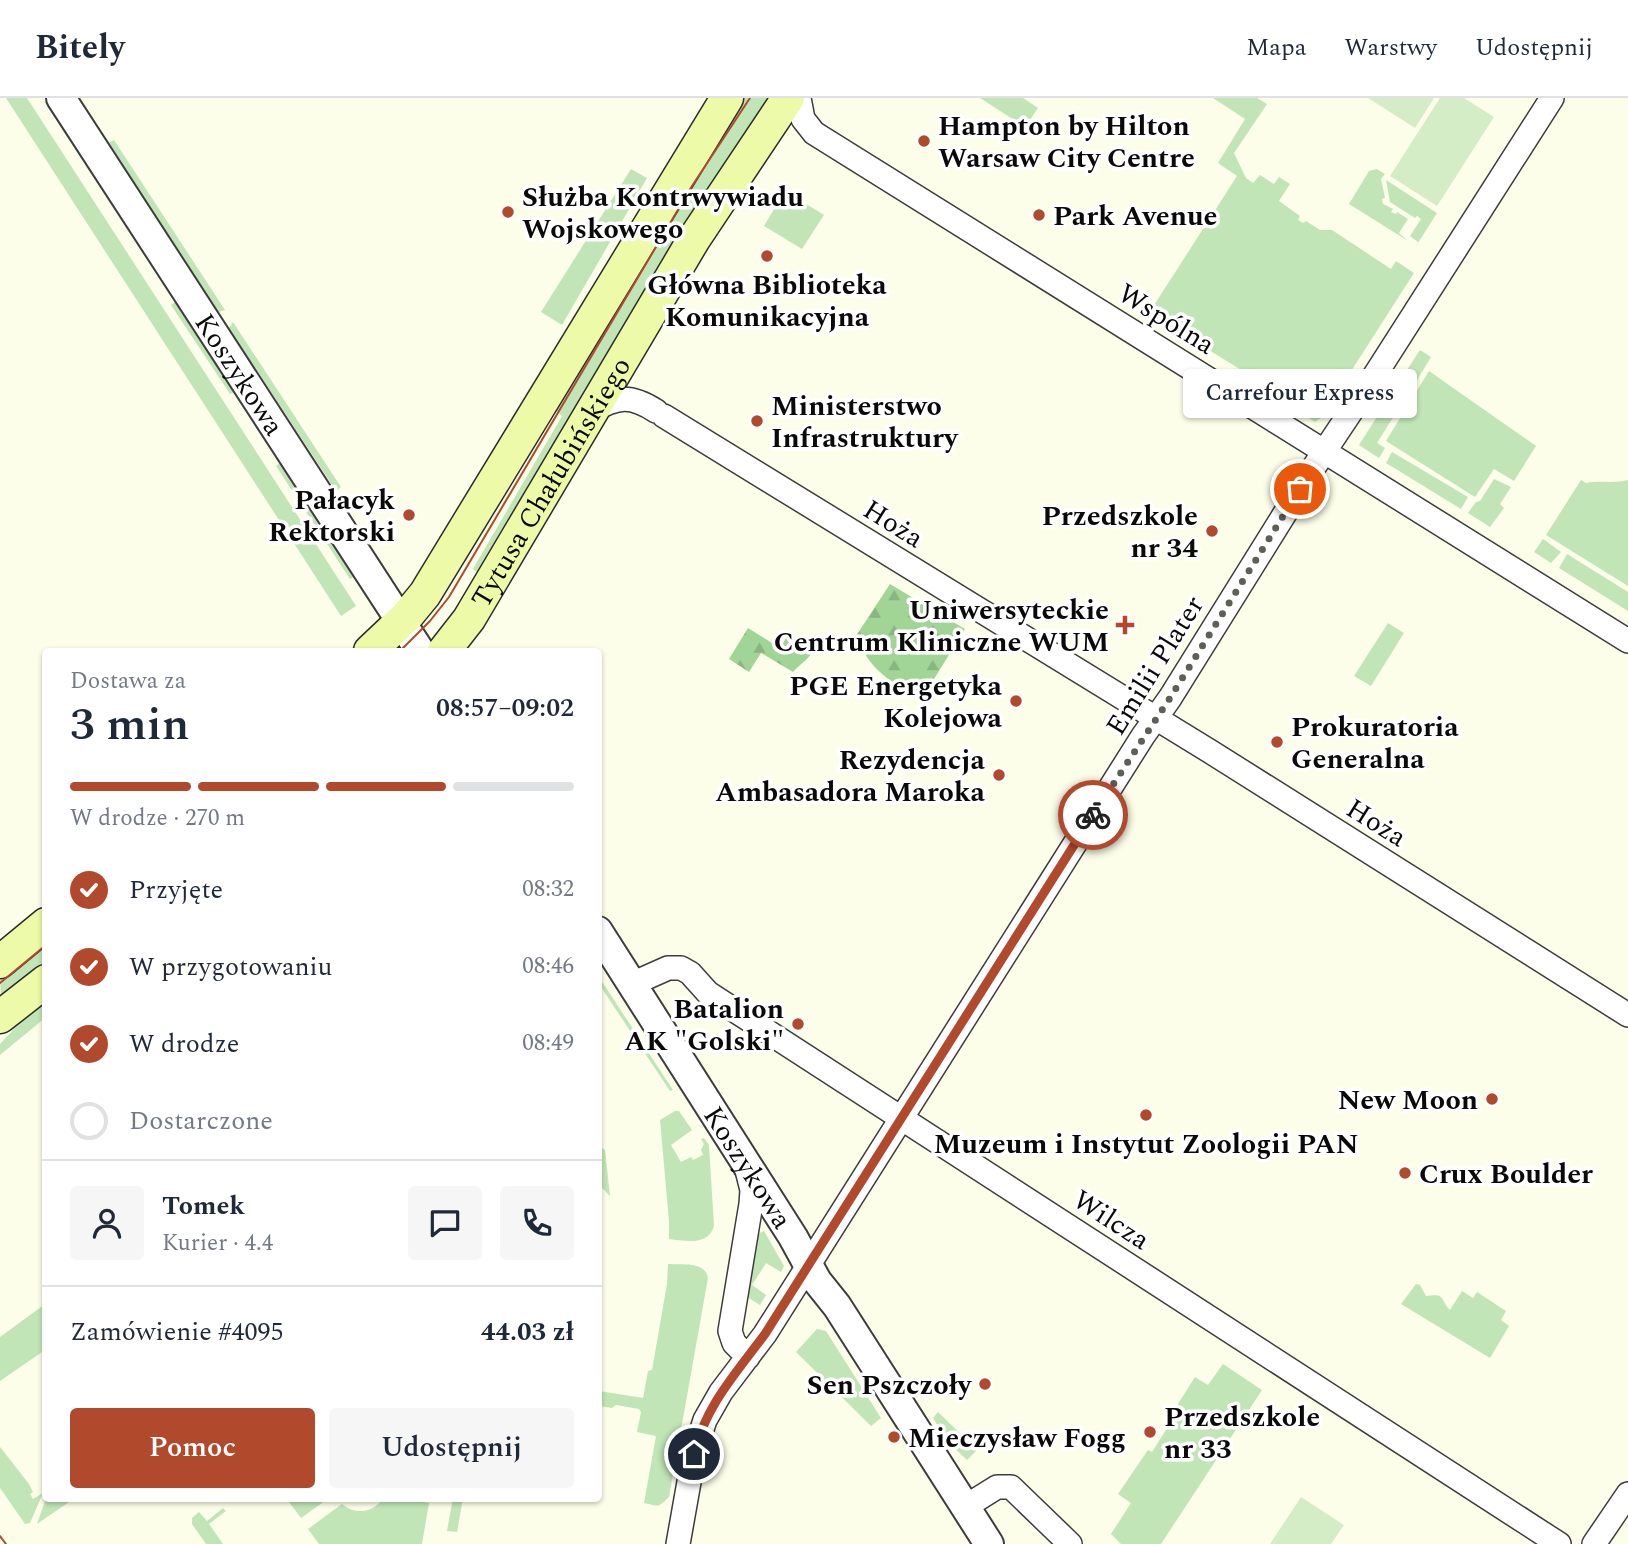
<!DOCTYPE html>
<html lang="pl">
<meta charset="utf-8">
<style>
:root{--surface:#fff;--page:#f6f6f7;--text:#1f2937;--muted:#747a83;--line:#e0e1e3;--accent:#b14a2c}
body{margin:0;font-family:Spectral,serif;background:var(--page);color:var(--text);height:100vh;display:flex;flex-direction:column;font-size:26px;white-space:nowrap}
*{box-sizing:border-box;margin:0}
p{font-size:23px;color:var(--muted)}
.icon{flex:none;width:38px;height:38px;fill:none;stroke:currentColor;stroke-width:2;stroke-linecap:round;stroke-linejoin:round}
.map{position:relative;flex:1;overflow:hidden}
.drawer{position:absolute;left:42px;top:550px;width:560px;height:854px;display:flex;flex-direction:column;background:var(--surface);border-radius:7px;box-shadow:0 2px 5px #0004}
.drawer>*{flex:none}
.pin{position:absolute;display:grid;place-items:center;width:60px;height:60px;color:#fff;margin:-30px;border:4px solid #fff;border-radius:50%;box-shadow:0 2px 7px #0007}
.courier{position:absolute;display:grid;place-items:center;width:70px;height:70px;margin:-35px;border:5px solid #b14a2c;border-radius:50%;background:#fff;color:#222;box-shadow:0 2px 9px #0007}
.bubble{position:absolute;height:49px;border-radius:7px;background:var(--surface);box-shadow:0 2px 5px #0004;font-size:23px;font-weight:600;line-height:49px;text-align:center}
.summary em{font-style:normal;font-weight:600}
.summary div{display:flex;flex-direction:column-reverse}
.summary{display:flex;align-items:center;justify-content:space-between;height:119px;padding:0 28px}
h1{font-size:46px;font-weight:600;line-height:52px}
.bar{display:grid;grid-template-columns:repeat(4,1fr);gap:10px 7px;align-content:center;height:84px;padding:0 28px}
.bar i{height:9px;border-radius:5px;background:var(--line)}
.bar .on{background:var(--accent)}
.bar p{grid-column:span 4}
.line{display:flex;align-items:center;gap:18px;padding:0 28px;border-top:2px solid var(--line)}
.line div{flex:1}
.round{display:grid;place-items:center;flex:none;width:74px;height:74px;border-radius:7px;background:var(--page)}
ol{padding:0 28px;list-style:none}
li{display:flex;align-items:center;gap:21px;height:77px}
li p{margin-inline-start:auto}
li .icon{padding:7px;border-radius:50%;background:var(--accent);color:#fff;stroke-width:4}
li:last-child{color:var(--muted)}
li i{width:38px;height:38px;border:4px solid var(--line);border-radius:50%}
.primary-button{display:flex;gap:14px;margin-top:auto;padding:14px 28px}
.primary-button a{flex:1;height:80px;border-radius:7px;background:var(--accent);color:#fff;font-size:28px;font-weight:600;line-height:80px;text-align:center}
.primary-button a+a{background:var(--page);color:var(--text)}
header{display:flex;align-items:center;gap:42px;box-sizing:border-box;height:98px;padding:0 35px;background:var(--surface);border-bottom:2px solid var(--line)}
header strong{font-size:33px}
nav{display:flex;gap:38px;margin-inline-start:auto;font-size:24px}
.map>svg:first-child{display:block}
.green{fill:#c1e5b6}
.forest{fill:url(#forest-firs)}
.pitch{fill:#d5edc7}
.lines{fill:none;stroke-linecap:round;stroke-linejoin:round}
.minor-casing{stroke:#3d3d3d;stroke-width:26}
.tertiary-casing{stroke:#3d3d3d;stroke-width:32}
.secondary-casing{stroke:#2c2c2c;stroke-width:35}
.minor{stroke:#fff;stroke-width:23}
.tertiary{stroke:#fff;stroke-width:28}
.secondary{stroke:#edfaa7;stroke-width:32}
.tram{stroke:#b14a2c;stroke-width:2}
.done{stroke:#5f5f58;stroke-width:7;stroke-dasharray:0 12.6}
.route{stroke:#b14a2c;stroke-width:9}
.poi-dot{fill:#b14a2c;stroke:#fff;stroke-width:2.5}
.labels{text-anchor:middle;stroke-width:7;stroke-linejoin:round;paint-order:stroke}
.poi-label{font-size:28px;font-weight:bold;fill:#0a0a0a;stroke:#fff;text-anchor:start}
.street-label{font-size:28px;fill:#0a0a0a;stroke:#fff}
</style>
<header>
<strong>Bitely</strong>
<nav><a>Mapa</a><a>Warstwy</a><a>Udostępnij</a></nav>
</header>
<div class="map">
<svg width="1628" height="1446" viewBox="0 0 1628 1446">
<defs>
<pattern id="forest-firs" width="22" height="20" patternUnits="userSpaceOnUse" patternTransform="scale(1.75)"><rect width="22" height="20" fill="#a1d596"/><path d="M5 1l3.5 6h-7zM16 11l3.5 6h-7z" fill="#89b680"/></pattern>
</defs>
<rect width="100%" height="100%" fill="#fcfee9"/>
<!-- green -->
<path class="green" d="M 6,0 L 27,0 L 356,508 L 341,518 Z
M 744,0 L 768,0 L 693,113 L 480,476 L 473,471 L 562,318 L 556,313 L 552,319 L 548,317 Z
M 980,0 L 1023,0 L 1038,10 L 1025,29 Z
M 1213,0 L 1257,0 L 1267,6 L 1234,55 L 1246,80 L 1253,85 L 1260,77 L 1274,86 L 1279,79 L 1290,86 L 1279,103 L 1300,118 L 1298,122 L 1303,125 L 1306,123 L 1320,132 L 1332,132 L 1391,171 L 1396,163 L 1414,175 L 1321,320 L 1315,324 L 1249,283 L 1251,278 L 1149,215 L 1237,78 L 1218,65 L 1245,21 Z
M 114,42 L 225,212 L 219,214 L 108,45 Z
M 631,71 L 647,80 L 562,227 L 541,214 Z
M 1377,71 L 1385,76 L 1381,81 L 1385,100 L 1382,101 L 1383,106 L 1393,111 L 1391,114 L 1396,116 L 1397,114 L 1408,121 L 1399,135 L 1408,143 L 1349,106 L 1369,73 Z
M 1386,82 L 1437,115 L 1416,148 L 1418,144 L 1410,138 L 1421,121 L 1417,118 L 1415,120 L 1390,104 Z
M 785,93 L 824,117 L 802,151 L 764,128 Z
M 175,204 L 234,294 L 230,296 L 171,207 Z
M 233,224 L 341,389 L 336,393 L 229,230 Z
M 1420,252 L 1431,259 L 1411,292 L 1399,284 Z
M 1429,273 L 1536,348 L 1514,383 L 1494,371 L 1475,399 L 1386,343 Z
M 1394,292 L 1406,299 L 1377,345 L 1385,350 L 1379,360 L 1359,347 Z
M 1392,354 L 1468,399 L 1461,411 L 1386,365 Z
M 280,365 L 354,479 L 350,481 L 276,368 Z
M 1494,381 L 1511,389 L 1500,406 L 1504,410 L 1490,429 L 1468,415 L 1476,404 L 1480,403 Z
M 1581,382 L 1586,385 C 1600,382 1613,386 1628,382 L 1628,488 L 1546,437 Z
M 1543,441 L 1561,454 L 1551,465 L 1534,454 Z
M 1567,456 L 1628,494 L 1628,513 L 1559,470 Z
M 1388,525 L 1404,535 L 1371,588 L 1354,578 Z
M 45,842 L 45,866 L 1,902 L 0,880 Z
M 599,879 L 673,992 L 670,993 L 599,886 Z
M 45,902 L 45,920 L 0,957 L 0,946 L 26,918 Z
M 675,1013 L 679,1013 L 692,1032 L 671,1047 L 681,1064 L 691,1059 L 693,1062 L 703,1057 L 701,1052 L 704,1046 L 701,1041 L 704,1040 L 709,1047 L 714,1128 C 708,1148 686,1143 669,1141 L 669,1123 L 660,1022 Z
M 601,1049 L 605,1052 L 610,1098 L 599,1087 L 601,1079 L 599,1077 L 599,1050 Z
M 764,1133 L 784,1168 L 781,1174 L 766,1165 L 752,1187 L 766,1197 L 760,1207 L 749,1200 L 747,1195 L 758,1136 Z
M 668,1166 C 682,1167 705,1163 708,1180 L 669,1399 C 656,1411 660,1408 644,1405 L 656,1338 L 637,1334 L 641,1314 L 639,1311 L 616,1307 L 612,1310 L 599,1308 L 599,1293 L 643,1300 L 648,1273 L 652,1272 L 667,1186 Z
M 1416,1186 L 1420,1187 L 1426,1198 C 1446,1195 1439,1200 1450,1212 L 1462,1193 L 1473,1200 L 1477,1194 L 1506,1213 L 1501,1222 L 1509,1228 L 1490,1260 L 1401,1206 Z
M 45,1206 L 45,1252 L 0,1283 L 0,1239 Z
M 817,1231 L 826,1233 L 881,1320 L 871,1328 L 796,1254 Z
M 1223,1266 L 1262,1292 L 1161,1446 L 1121,1446 L 1111,1436 L 1131,1405 L 1118,1396 L 1148,1352 L 1152,1354 L 1169,1327 L 1166,1325 L 1195,1279 L 1208,1287 Z
M 938,1314 L 977,1352 L 967,1362 L 948,1344 L 933,1320 Z
M 0,1349 L 29,1386 L 33,1394 L 30,1396 L 33,1401 L 43,1395 L 30,1425 L 25,1426 L 0,1390 Z
M 46,1400 L 75,1400 L 37,1426 Z
M 286,1400 L 329,1400 L 301,1420 Z
M 384,1400 L 405,1400 L 429,1405 L 422,1446 L 319,1446 L 308,1431 L 342,1406 C 357,1418 373,1414 384,1400 Z
M 453,1400 L 463,1400 L 457,1434 L 447,1433 Z
M 223,1410 L 226,1413 L 209,1426 L 223,1446 L 206,1446 L 192,1426 L 192,1420 L 199,1414 L 207,1423 Z"/>
<!-- forest -->
<path class="forest" d="M 890,486 L 965,531 L 921,602 C 891,584 869,572 856,538 Z
M 748,530 L 780,550 L 789,535 L 806,546 L 811,540 L 815,549 C 811,560 801,565 793,574 L 761,555 L 749,574 L 729,561 Z"/>
<!-- pitch -->
<path class="pitch" d="M 1368,0 L 1434,0 L 1415,30 Z
M 1440,0 L 1464,0 L 1494,19 L 1437,108 L 1390,78 Z
M 1301,1399 L 1344,1427 L 1331,1446 L 1270,1446 Z"/>
<g class="lines">
<!-- minor casing -->
<g class="minor-casing">
<path id="minor" d="M 799,0 L 803,21 L 814,35 L 1628,543
M 592,313 C 618,298 631,297 656,313
M 664,318 L 1211,654 L 1628,917
M 632,886 L 668,870 L 681,870 L 690,875 L 708,895 L 728,908 L 1559,1446
M 747,1072 L 752,1092 L 751,1106 L 730,1233 L 734,1245 L 748,1259
M 965,1409 L 997,1389 L 1011,1389 L 1070,1446
M 678,1446 L 694,1356 L 705,1322 L 721,1294 L 765,1236 L 1143,638 L 1170,600 L 1312,372 L 1368,288 L 1552,0
M 1594,1446 L 1628,1396"/>
</g>
<!-- tertiary casing -->
<g class="tertiary-casing">
<g id="tertiary">
<path id="s1" d="M 61,0 L 420,553"/>
<path id="s2" d="M 598,833 L 793,1139 L 817,1183 L 837,1208 L 989,1446"/>
</g>
</g>
<!-- secondary casing -->
<g class="secondary-casing">
<g id="secondary">
<path d="M 370,553 L 407,518 L 425,496 L 727,0"/>
<path id="s3" d="M 444,553 L 469,521 L 694,141 L 788,0"/>
<path d="M 0,864 L 46,826"/>
<path d="M 0,919 L 46,883"/>
</g>
</g>
<!-- minor -->
<use href="#minor" class="minor"/>
<!-- tertiary -->
<use href="#tertiary" class="tertiary"/>
<!-- secondary -->
<use href="#secondary" class="secondary"/>
<!-- tram -->
<path class="tram" d="M 400,553 L 430,523 L 449,499 L 692,88 L 750,0
M 0,885 L 46,847
M 0,1438 L 6,1446"/>
</g>
<g class="lines">
<!-- done -->
<path class="done" d="M 1093,717 L 1170,600 L 1300,391"/>
<!-- route -->
<path class="route" d="M 694,1356 C 705,1308 737,1274 765,1236 L 1093,717"/>
</g>
<!-- markers -->
<g class="poi-dot">
<circle cx="924" cy="43" r="7"/>
<circle cx="508" cy="114" r="7"/>
<circle cx="1039" cy="117" r="7"/>
<circle cx="767" cy="158" r="7"/>
<circle cx="757" cy="323" r="7"/>
<circle cx="409" cy="417" r="7"/>
<circle cx="1212" cy="433" r="7"/>
<path d="M1121.5 516.5h7v7h7v7h-7v7h-7v-7h-7v-7h7z"/>
<circle cx="1016" cy="603" r="7"/>
<circle cx="1277" cy="644" r="7"/>
<circle cx="999" cy="677" r="7"/>
<circle cx="798" cy="926" r="7"/>
<circle cx="1492" cy="1001" r="7"/>
<circle cx="1146" cy="1017" r="7"/>
<circle cx="1405" cy="1075" r="7"/>
<circle cx="985" cy="1286" r="7"/>
<circle cx="1150" cy="1334" r="7"/>
<circle cx="894" cy="1339" r="7"/>
</g>
<g class="labels">
<!-- poi labels -->
<g class="poi-label">
<text x="938" y="37">Hampton by Hilton<tspan x="938" dy="32">Warsaw City Centre</tspan></text>
<text x="522" y="108">Służba Kontrwywiadu<tspan x="522" dy="32">Wojskowego</tspan></text>
<text x="1053" y="127">Park Avenue</text>
<text x="767" y="196" text-anchor="middle">Główna Biblioteka<tspan x="767" dy="32">Komunikacyjna</tspan></text>
<text x="771" y="317">Ministerstwo<tspan x="771" dy="32">Infrastruktury</tspan></text>
<text x="395" y="411" text-anchor="end">Pałacyk<tspan x="395" dy="32">Rektorski</tspan></text>
<text x="1198" y="427" text-anchor="end">Przedszkole<tspan x="1198" dy="32">nr 34</tspan></text>
<text x="1109" y="521" text-anchor="end">Uniwersyteckie<tspan x="1109" dy="32">Centrum Kliniczne WUM</tspan></text>
<text x="1002" y="597" text-anchor="end">PGE Energetyka<tspan x="1002" dy="32">Kolejowa</tspan></text>
<text x="1291" y="638">Prokuratoria<tspan x="1291" dy="32">Generalna</tspan></text>
<text x="985" y="671" text-anchor="end">Rezydencja<tspan x="985" dy="32">Ambasadora Maroka</tspan></text>
<text x="784" y="920" text-anchor="end">Batalion<tspan x="784" dy="32">AK "Golski"</tspan></text>
<text x="1478" y="1011" text-anchor="end">New Moon</text>
<text x="1146" y="1055" text-anchor="middle">Muzeum i Instytut Zoologii PAN</text>
<text x="1419" y="1085">Crux Boulder</text>
<text x="971" y="1296" text-anchor="end">Sen Pszczoły</text>
<text x="1164" y="1328">Przedszkole<tspan x="1164" dy="32">nr 33</tspan></text>
<text x="908" y="1349">Mieczysław Fogg</text>
</g>
<!-- street labels -->
<g class="street-label">
<text transform="translate(1167 220) rotate(32)" y="10">Wspólna</text>
<text dy="10" stroke="none"><textPath href="#s1" startOffset="329">Koszykowa</textPath></text>
<text dy="10" stroke="none"><textPath href="#s3" startOffset="200">Tytusa Chałubińskiego</textPath></text>
<text transform="translate(894 425) rotate(32)" y="10">Hoża</text>
<text transform="translate(1154 567) rotate(-58)" y="10">Emilii Plater</text>
<text transform="translate(1377 724) rotate(32)" y="10">Hoża</text>
<text dy="10" stroke="none"><textPath href="#s2" startOffset="280">Koszykowa</textPath></text>
<text transform="translate(1112 1121) rotate(33)" y="10">Wilcza</text>
</g>
</g>
</svg>
<div class="pin" style="left:1300px;top:391px;background:#ea580c"><svg class="icon" aria-label="bag" viewBox="0 0 24 24"><path d="M5 8h14l-1 12H6zM9 8a3 3 0 0 1 6 0"/></svg></div>
<div class="pin" style="left:694px;top:1356px;background:#1f2937"><svg class="icon" aria-label="home" viewBox="0 0 24 24"><path d="M3 11l9-7 9 7M6 9v11h12V9"/></svg></div>
<div class="courier" style="left:1093px;top:717px"><svg class="icon" aria-label="bike" viewBox="0 0 24 24"><circle cx="6" cy="16" r="4"/><circle cx="18" cy="16" r="4"/><path d="M6 16l4-8h5l3 8M10 8l3 8H6M13 5h3"/></svg></div>
<div class="bubble" style="left:1183px;top:271px;width:234px">Carrefour Express</div>
<section class="drawer">
<div class="summary"><div><h1>3 min</h1><p>Dostawa za</p></div><em>08:57–09:02</em></div>
<div class="bar"><i class="on"></i><i class="on"></i><i class="on"></i><i></i><p>W drodze · 270 m</p></div>
<ol>
<li><svg class="icon" aria-label="check" viewBox="0 0 24 24"><path d="M5 12l5 5 9-10"/></svg>Przyjęte<p>08:32</p></li>
<li><svg class="icon" aria-label="check" viewBox="0 0 24 24"><path d="M5 12l5 5 9-10"/></svg>W przygotowaniu<p>08:46</p></li>
<li><svg class="icon" aria-label="check" viewBox="0 0 24 24"><path d="M5 12l5 5 9-10"/></svg>W drodze<p>08:49</p></li>
<li><i></i>Dostarczone</li>
</ol>
<div class="line" style="height:126px"><a class="round"><svg class="icon" aria-label="person" viewBox="0 0 24 24"><circle cx="12" cy="8" r="4"/><path d="M4 21q1-7 8-7t8 7"/></svg></a><div><b>Tomek</b><p>Kurier · 4.4</p></div><a class="round"><svg class="icon" aria-label="chat" viewBox="0 0 24 24"><path d="M4 5h16v11H9l-5 4z"/></svg></a><a class="round"><svg class="icon" aria-label="phone" viewBox="0 0 24 24"><path d="M5 4h4l2 5-3 2q2 4 5 5l2-3 5 2v4C11 20 4 13 5 4z"/></svg></a></div>
<div class="line" style="height:91px"><div>Zamówienie #4095</div><b>44.03 zł</b></div>
<div class="primary-button"><a>Pomoc</a><a>Udostępnij</a></div>
</section>
</div>
